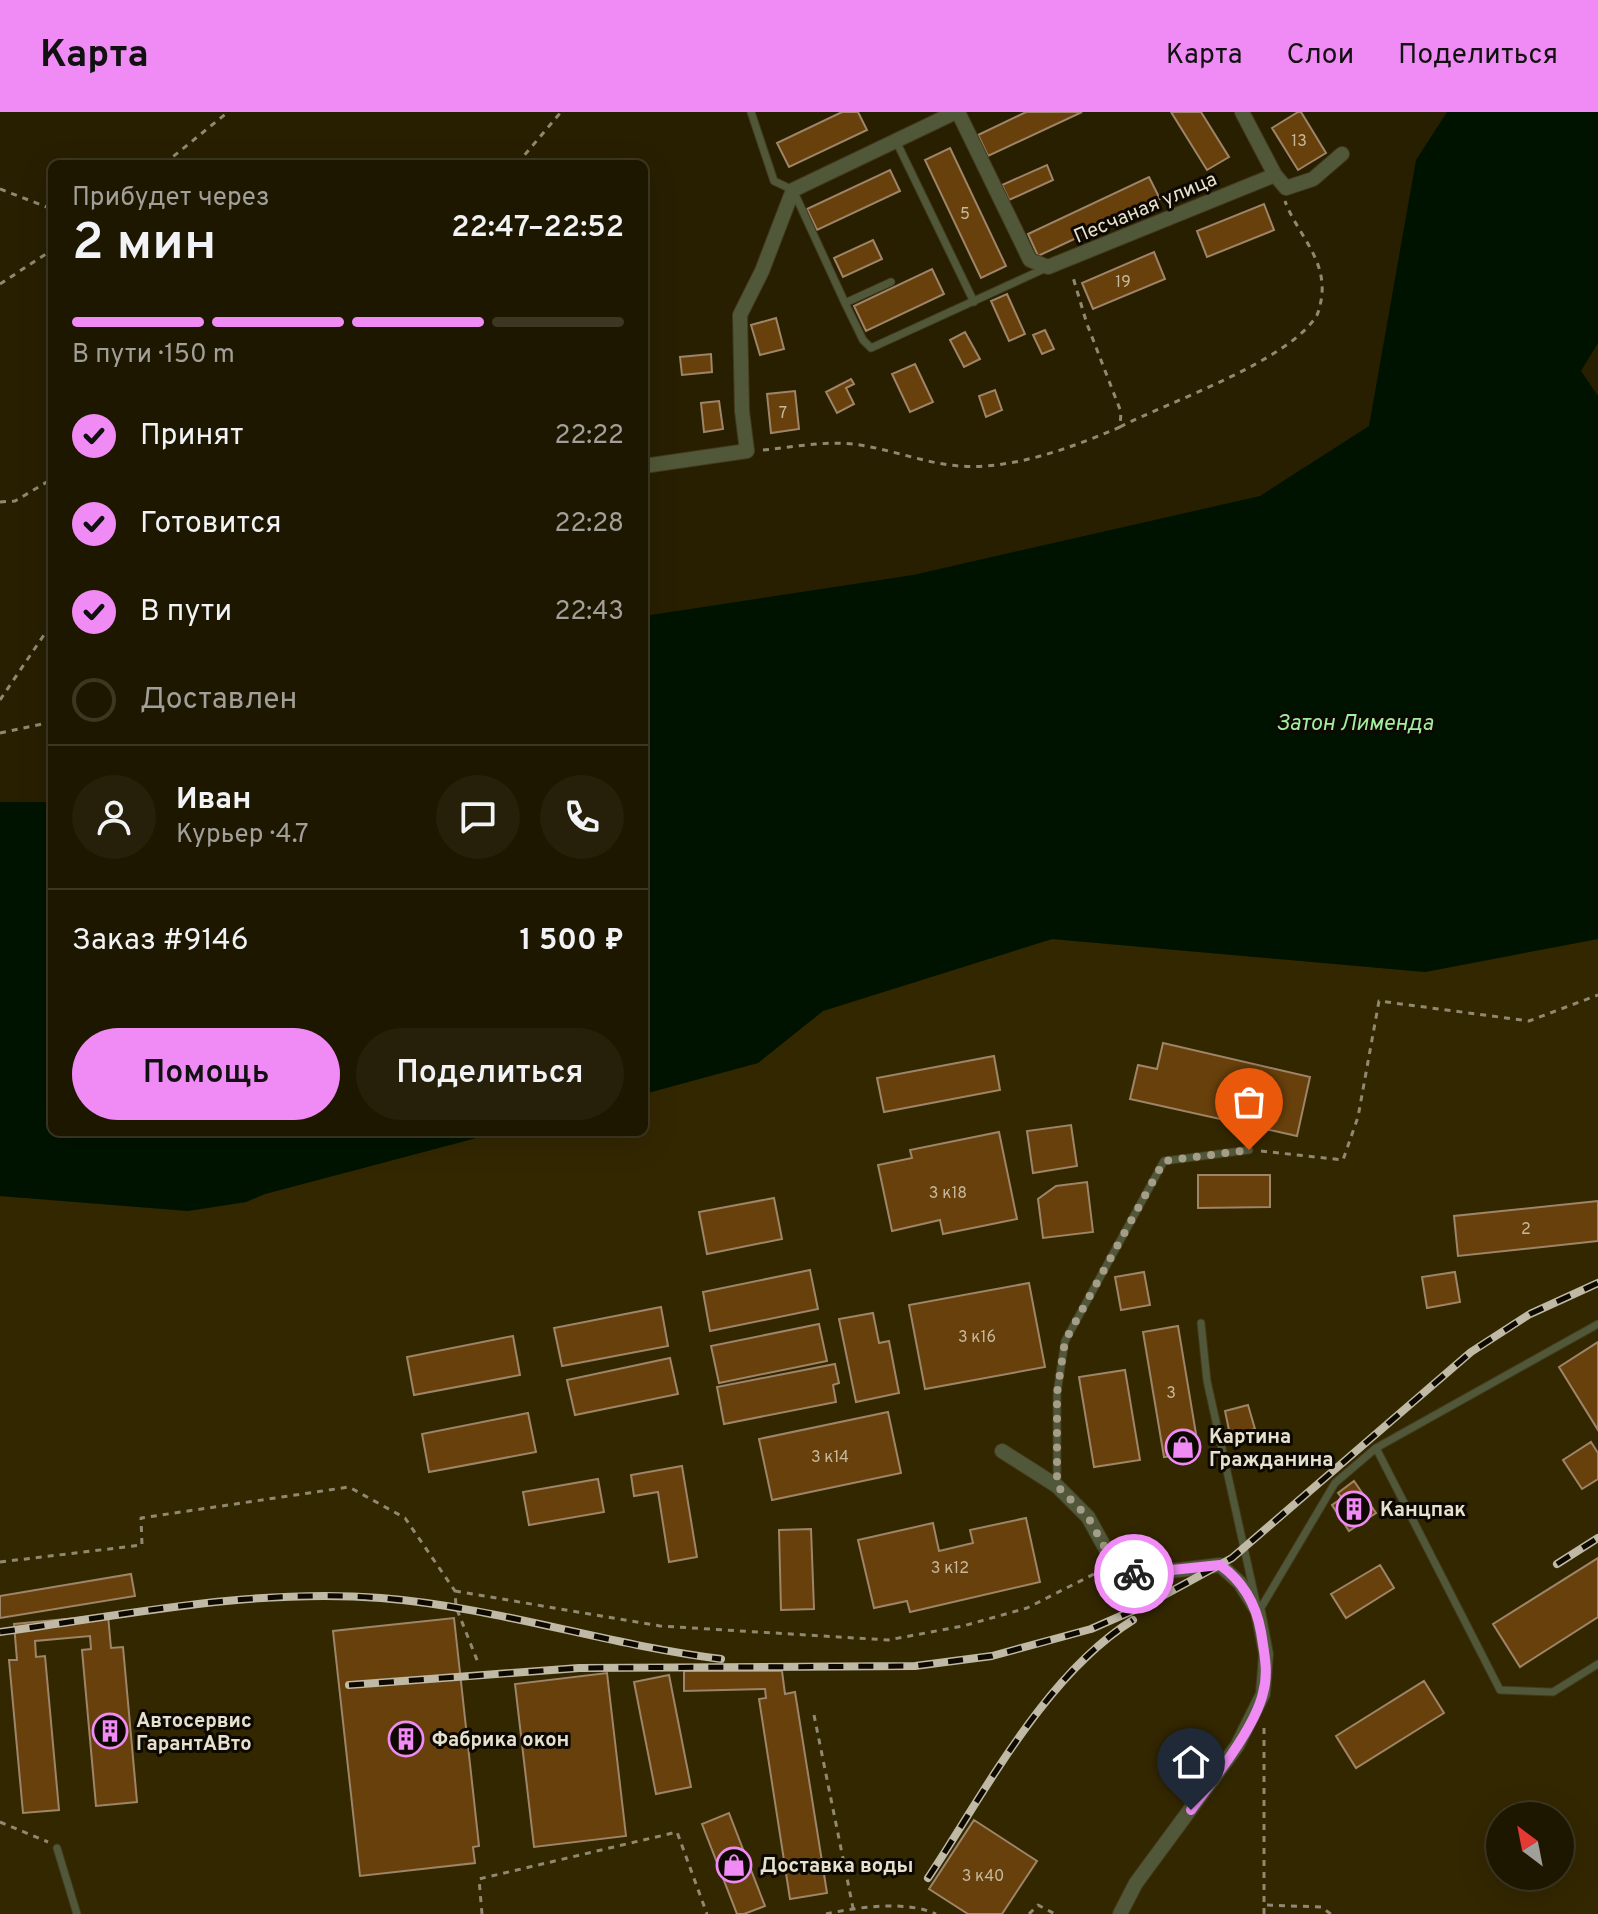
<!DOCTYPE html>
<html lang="ru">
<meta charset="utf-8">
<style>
:root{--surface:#1e1700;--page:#26200a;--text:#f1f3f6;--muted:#a19f99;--line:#3c3622;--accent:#f08bf5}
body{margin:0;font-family:Overpass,sans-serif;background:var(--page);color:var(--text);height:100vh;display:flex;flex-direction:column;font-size:30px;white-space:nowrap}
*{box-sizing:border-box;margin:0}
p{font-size:26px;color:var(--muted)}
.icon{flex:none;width:44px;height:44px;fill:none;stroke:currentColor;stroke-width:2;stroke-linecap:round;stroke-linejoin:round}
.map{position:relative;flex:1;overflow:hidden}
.drawer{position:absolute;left:48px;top:48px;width:600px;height:976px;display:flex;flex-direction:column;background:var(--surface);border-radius:12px;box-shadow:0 8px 32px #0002,0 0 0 2px var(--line)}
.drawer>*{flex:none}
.needle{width:52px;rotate:328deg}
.buttons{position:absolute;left:1486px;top:1690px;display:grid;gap:16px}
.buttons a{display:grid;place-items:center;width:88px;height:88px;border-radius:50%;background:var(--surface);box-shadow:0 8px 32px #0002,0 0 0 2px var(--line);font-size:40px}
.pin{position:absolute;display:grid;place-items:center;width:68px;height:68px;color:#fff;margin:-82px -34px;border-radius:50% 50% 50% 0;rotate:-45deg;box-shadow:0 0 8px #0007}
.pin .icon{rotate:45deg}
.courier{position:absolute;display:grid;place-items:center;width:80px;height:80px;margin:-40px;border:6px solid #f08bf5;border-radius:50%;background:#fff;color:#222;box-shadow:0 2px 10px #0007}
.summary em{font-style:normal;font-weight:600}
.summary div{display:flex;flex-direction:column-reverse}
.summary{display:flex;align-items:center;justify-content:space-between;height:136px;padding:0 24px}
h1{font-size:52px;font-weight:600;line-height:60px}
.bar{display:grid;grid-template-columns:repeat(4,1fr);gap:12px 8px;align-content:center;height:96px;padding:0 24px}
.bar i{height:10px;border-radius:6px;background:var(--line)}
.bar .active{background:var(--accent)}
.bar p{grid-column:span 4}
.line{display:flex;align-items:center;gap:20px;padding:0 24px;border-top:2px solid var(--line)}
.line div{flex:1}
.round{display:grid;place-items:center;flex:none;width:84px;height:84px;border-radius:42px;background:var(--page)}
ol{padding:0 24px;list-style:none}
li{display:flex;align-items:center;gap:24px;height:88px}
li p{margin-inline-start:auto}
li .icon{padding:8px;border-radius:50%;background:var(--accent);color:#111;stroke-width:4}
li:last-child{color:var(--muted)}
li i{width:44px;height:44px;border:4px solid var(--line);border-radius:50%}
.action{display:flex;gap:16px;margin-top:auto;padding:16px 24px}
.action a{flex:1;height:92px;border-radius:48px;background:var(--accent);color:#111;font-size:32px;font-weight:600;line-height:92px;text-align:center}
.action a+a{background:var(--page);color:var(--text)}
header{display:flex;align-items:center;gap:48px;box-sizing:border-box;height:112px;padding:0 40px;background:var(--accent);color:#111}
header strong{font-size:38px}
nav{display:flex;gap:44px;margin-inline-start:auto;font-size:28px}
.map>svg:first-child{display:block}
.built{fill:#332700;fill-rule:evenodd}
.water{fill:#001300}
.building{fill:#68400b;stroke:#9e8469;stroke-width:2}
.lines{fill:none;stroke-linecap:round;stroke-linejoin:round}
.lane-casing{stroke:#433a1d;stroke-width:9}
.street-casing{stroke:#433a1d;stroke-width:16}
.path{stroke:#908971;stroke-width:3;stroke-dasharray:6 6;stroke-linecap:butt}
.lane{stroke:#515839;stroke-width:7}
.street{stroke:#515839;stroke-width:14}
.rail-casing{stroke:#bfb9a5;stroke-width:8}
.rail{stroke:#0d0901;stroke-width:5;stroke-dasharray:15;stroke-linecap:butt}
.done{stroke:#a49d87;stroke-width:8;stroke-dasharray:0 14.4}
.route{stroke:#f08bf5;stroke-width:10}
.labels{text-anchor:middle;stroke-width:6;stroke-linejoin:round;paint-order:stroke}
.number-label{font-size:16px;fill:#c6b99e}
.street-label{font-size:20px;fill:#e6e1cf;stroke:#0d0901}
.poi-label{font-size:20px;font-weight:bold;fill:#e6e1cf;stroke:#0d0901;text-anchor:start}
.water-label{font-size:22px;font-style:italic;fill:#a1f09e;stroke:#0d0901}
</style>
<header>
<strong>Карта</strong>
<nav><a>Карта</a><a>Слои</a><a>Поделиться</a></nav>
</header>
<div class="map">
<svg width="1598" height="1802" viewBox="0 0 1598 1802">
<rect width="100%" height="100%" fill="#281f00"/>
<!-- built -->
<path class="built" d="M 1052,827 L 1425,860 L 1598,827 L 1598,1802 L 0,1802 L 0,1084 L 188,1099 L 246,1090 L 265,1082 L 499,1020 L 644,1020 L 644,982 L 758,951 L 823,899 ZM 1500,1704 L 1560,1704 L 1560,1764 L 1500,1764 Z"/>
<!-- water -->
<path class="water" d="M 1447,0 L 1598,0 L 1598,231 L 1581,259 L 1598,284 L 1598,827 L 1425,860 L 1052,827 L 823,899 L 758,951 L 644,982 L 644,504 L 913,463 L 1260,384 L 1369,314 L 1416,48 Z
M 0,690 L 52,690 L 52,1020 L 499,1020 L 265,1082 L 246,1090 L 188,1099 L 0,1084 Z"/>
<!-- building -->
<path class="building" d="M 842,0 L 858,0 L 867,18 L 789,55 L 777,31 Z
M 1026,0 L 1082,0 L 988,44 L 978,23 Z
M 1171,0 L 1201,0 L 1229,45 L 1207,58 Z
M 1298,0 L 1301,0 L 1326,41 L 1298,58 L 1272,16 Z
M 950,36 L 1006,154 L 981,166 L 925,48 Z
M 1047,53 L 1053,68 L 1009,88 L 1002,73 Z
M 890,58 L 900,79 L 817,118 L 807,97 Z
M 1149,65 L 1160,87 L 1038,144 L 1028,122 Z
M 1264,92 L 1274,118 L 1207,145 L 1197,119 Z
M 873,128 L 882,147 L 843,165 L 834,146 Z
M 1154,140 L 1165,167 L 1093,197 L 1082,171 Z
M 932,157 L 944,182 L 866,219 L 854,194 Z
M 1007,182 L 1025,222 L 1009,229 L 991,189 Z
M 776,206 L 784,237 L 760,243 L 751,213 Z
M 1045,218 L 1054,237 L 1042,242 L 1033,223 Z
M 965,220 L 980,247 L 964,255 L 950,228 Z
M 711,242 L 712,260 L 682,263 L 680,245 Z
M 915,252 L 933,290 L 910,300 L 892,262 Z
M 851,267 L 854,272 L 846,276 L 854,292 L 837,301 L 826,280 Z
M 995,278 L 1002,298 L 986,305 L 979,284 Z
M 795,279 L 799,317 L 771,321 L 767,282 Z
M 719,289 L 723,317 L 704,320 L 701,291 Z
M 1163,931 L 1310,965 L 1297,1024 L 1130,987 L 1138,953 L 1157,957 Z
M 994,944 L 1000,978 L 884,1000 L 877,966 Z
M 1071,1013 L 1077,1054 L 1033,1061 L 1027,1019 Z
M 999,1020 L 1017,1107 L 943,1122 L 940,1108 L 892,1119 L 878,1053 L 912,1046 L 910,1038 Z
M 1198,1063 L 1270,1063 L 1270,1095 L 1198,1096 Z
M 1087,1070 L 1093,1120 L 1043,1126 L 1038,1087 L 1056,1074 Z
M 774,1086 L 782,1127 L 707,1142 L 699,1100 Z
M 1598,1089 L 1598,1129 L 1458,1144 L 1454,1104 Z
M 810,1158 L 818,1197 L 710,1219 L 703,1180 Z
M 1144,1160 L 1150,1193 L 1121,1198 L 1115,1165 Z
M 1455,1160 L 1460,1190 L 1427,1196 L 1422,1165 Z
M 1029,1171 L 1045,1255 L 925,1277 L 909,1193 Z
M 661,1195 L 668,1234 L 562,1254 L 554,1216 Z
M 873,1201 L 879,1231 L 889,1229 L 899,1281 L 856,1290 L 839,1207 Z
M 819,1212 L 827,1249 L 719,1271 L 711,1234 Z
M 1178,1214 L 1199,1340 L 1164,1345 L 1143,1220 Z
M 513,1224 L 520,1263 L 414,1283 L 407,1245 Z
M 1598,1230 L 1598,1318 L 1559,1255 Z
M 670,1246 L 678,1282 L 575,1303 L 567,1268 Z
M 835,1252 L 839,1271 L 833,1273 L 836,1290 L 724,1312 L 717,1275 Z
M 1125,1258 L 1140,1348 L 1094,1355 L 1079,1265 Z
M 1248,1293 L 1255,1317 L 1230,1323 L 1225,1299 Z
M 888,1300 L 901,1361 L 772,1388 L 759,1327 Z
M 528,1301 L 536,1340 L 429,1360 L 422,1322 Z
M 1591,1330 L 1598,1341 L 1598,1367 L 1582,1377 L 1563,1348 Z
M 682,1354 L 697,1445 L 669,1450 L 658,1380 L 634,1384 L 631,1363 Z
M 598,1367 L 604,1400 L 529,1413 L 523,1380 Z
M 1354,1369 L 1376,1401 L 1349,1419 L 1332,1393 L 1342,1386 L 1338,1381 Z
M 1026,1406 L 1040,1470 L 910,1500 L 907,1489 L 874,1496 L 858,1428 L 933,1411 L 939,1439 L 973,1431 L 970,1418 Z
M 811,1417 L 814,1497 L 781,1498 L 779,1418 Z
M 1598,1446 L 1598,1505 L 1520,1555 L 1493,1512 Z
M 1380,1453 L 1394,1476 L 1346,1506 L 1331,1482 Z
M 131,1462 L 135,1484 L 0,1506 L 0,1484 Z
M 108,1503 L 111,1536 L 123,1535 L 137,1690 L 96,1694 L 82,1538 L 91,1537 L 90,1524 L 35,1529 L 36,1545 L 45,1544 L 59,1698 L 23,1701 L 9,1548 L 17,1548 L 14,1512 Z
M 454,1506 L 479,1734 L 473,1735 L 475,1751 L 360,1764 L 333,1519 Z
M 684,1559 L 782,1559 L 785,1582 L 795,1580 L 827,1781 L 790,1787 L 759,1587 L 766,1586 L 765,1577 L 684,1579 Z
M 607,1561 L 626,1724 L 534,1735 L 515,1572 Z
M 669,1563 L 691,1675 L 656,1682 L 634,1570 Z
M 1424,1569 L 1444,1601 L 1356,1656 L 1336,1624 Z
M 729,1701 L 765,1794 L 744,1802 L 737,1802 L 702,1712 Z
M 974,1708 L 1037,1749 L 1002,1802 L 968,1802 L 929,1777 Z"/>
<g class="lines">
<!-- lane casing -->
<g class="lane-casing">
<path id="lane" d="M 751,0 L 774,69 L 793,78 L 845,191 L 891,170
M 896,29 L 974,190
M 845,191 L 863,228 L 871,236 L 1046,156
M 1201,1211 L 1207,1269 L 1256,1490
M 1376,1336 L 1500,1578 L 1553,1580 L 1598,1552
M 1057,1374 L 1057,1281 L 1065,1229 L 1164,1049 L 1249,1038
M 1259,1499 L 1335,1371 L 1376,1336 L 1598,1212
M 57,1736 L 77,1802"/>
</g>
<!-- street casing -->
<g class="street-casing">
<path id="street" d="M 958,0 L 1030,148 L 1048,155 L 1275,63
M 1242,0 L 1275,63 L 1286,76 L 1313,67 L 1342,42
M 644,354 L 747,339 L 742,299 L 740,203 L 762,159 L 793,78 L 956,0
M 1002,1339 L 1057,1374 L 1088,1405 L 1114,1452 L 1137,1463 L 1220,1453 L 1240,1471 L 1258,1500 L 1266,1542 L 1263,1582 L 1237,1634 L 1136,1771 L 1120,1802"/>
</g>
<!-- path -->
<path class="path" d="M 164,52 L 228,0
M 517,52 L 561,0
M 0,77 L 52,97
M 0,172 L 52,138
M 1120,315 C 1168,290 1290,249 1317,203 C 1320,197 1323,181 1322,173 C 1321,142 1295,117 1285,89
M 763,338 C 795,335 827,328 860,333 C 903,340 941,358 985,354 C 1030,351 1078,333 1120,315 L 1121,300 L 1087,212 L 1072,162
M 0,390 L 15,389 L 52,367
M 0,588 L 52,511
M 0,621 L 52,610
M 1261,1039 L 1343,1048 L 1358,1005 L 1379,889 L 1529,909 L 1598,883
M 0,1450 L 142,1433 L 141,1406 L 349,1375 L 405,1406 L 455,1479 L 456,1495 L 479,1553
M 455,1479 L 660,1514 L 888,1528 L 963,1514 L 1027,1496 L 1100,1459
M 814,1603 L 853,1796
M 1264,1616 L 1264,1793
M 0,1710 L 48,1730
M 482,1802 L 479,1767 L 677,1720 L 707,1802
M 826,1802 C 859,1795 905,1788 936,1802
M 1029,1802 L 1038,1793 L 1055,1802
M 1264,1802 L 1264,1793 L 1321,1795 L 1331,1802"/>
<!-- lane -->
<use href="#lane" class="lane"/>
<!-- street -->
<use href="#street" class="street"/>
<!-- rail casing -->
<g class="rail-casing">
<path id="rail" d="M 1557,1452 L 1598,1426
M 0,1520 C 125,1503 254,1476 381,1486 C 496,1495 607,1533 721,1547
M 349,1573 L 579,1556 L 915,1554 L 992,1544 L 1091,1517 L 1148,1492 L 1232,1446 L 1471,1240 L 1530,1202 L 1598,1171
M 928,1766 C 985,1680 1045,1563 1133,1508"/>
</g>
<!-- rail -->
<use href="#rail" class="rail"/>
</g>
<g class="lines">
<!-- done -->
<path class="done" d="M 1134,1462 L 1114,1452 L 1088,1405 L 1057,1374 L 1057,1281 L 1065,1229 L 1164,1049 L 1249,1038"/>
<!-- route -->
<path class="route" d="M 1134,1462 L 1220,1453 C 1244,1470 1256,1492 1261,1520 C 1264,1540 1269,1561 1263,1581 C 1255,1616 1213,1668 1191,1698"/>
</g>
<!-- icons -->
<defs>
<g id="shop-ring" transform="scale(1.8)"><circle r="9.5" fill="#0d0901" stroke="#f08bf5" stroke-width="1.5"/><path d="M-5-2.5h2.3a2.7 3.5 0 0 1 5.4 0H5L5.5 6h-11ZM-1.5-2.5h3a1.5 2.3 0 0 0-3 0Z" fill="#f08bf5"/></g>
<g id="building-ring" transform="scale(1.8)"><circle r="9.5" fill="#0d0901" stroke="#f08bf5" stroke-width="1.5"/><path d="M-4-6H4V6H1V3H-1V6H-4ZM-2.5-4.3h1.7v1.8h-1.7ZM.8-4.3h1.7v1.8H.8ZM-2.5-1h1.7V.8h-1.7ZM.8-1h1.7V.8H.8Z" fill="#f08bf5"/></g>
</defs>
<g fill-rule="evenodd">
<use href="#shop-ring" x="1183" y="1335"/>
<use href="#building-ring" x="1354" y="1397"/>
<use href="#building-ring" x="110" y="1619"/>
<use href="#building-ring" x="406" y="1627"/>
<use href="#shop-ring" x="734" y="1753"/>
</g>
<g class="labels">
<!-- number labels -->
<g class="number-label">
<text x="1299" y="34">13</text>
<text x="965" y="107">5</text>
<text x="1123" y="175">19</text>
<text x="783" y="306">7</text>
<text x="948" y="1086">3 к18</text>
<text x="1526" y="1122">2</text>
<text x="977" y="1230">3 к16</text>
<text x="1171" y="1286">3</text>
<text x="830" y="1350">3 к14</text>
<text x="950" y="1461">3 к12</text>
<text x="983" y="1769">3 к40</text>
</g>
<!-- street labels -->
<g class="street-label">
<text transform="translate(1145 95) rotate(-23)" y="7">Песчаная улица</text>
</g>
<!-- poi labels -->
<g class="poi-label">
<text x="1209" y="1331">Картина<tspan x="1209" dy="23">Гражданина</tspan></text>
<text x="1380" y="1404">Канцпак</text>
<text x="136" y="1615">Автосервис<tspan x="136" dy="23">ГарантАВто</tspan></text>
<text x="432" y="1634">Фабрика окон</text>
<text x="760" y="1760">Доставка воды</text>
</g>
<!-- water labels -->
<g class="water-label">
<text x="1355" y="618">Затон Лименда</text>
</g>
</g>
</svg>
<div class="buttons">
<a><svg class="needle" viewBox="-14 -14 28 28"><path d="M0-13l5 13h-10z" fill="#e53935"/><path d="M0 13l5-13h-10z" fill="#a19f99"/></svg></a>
</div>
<div class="pin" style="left:1249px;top:1038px;background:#ea580c"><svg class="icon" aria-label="bag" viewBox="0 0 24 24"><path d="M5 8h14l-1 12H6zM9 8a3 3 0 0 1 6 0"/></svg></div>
<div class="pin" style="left:1191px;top:1698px;background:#1f2937"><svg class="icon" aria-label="home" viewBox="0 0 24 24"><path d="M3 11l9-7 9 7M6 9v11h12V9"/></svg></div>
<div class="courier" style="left:1134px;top:1462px"><svg class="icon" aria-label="bike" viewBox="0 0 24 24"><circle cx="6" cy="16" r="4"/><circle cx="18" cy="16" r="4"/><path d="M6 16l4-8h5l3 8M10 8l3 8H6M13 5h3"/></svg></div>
<section class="drawer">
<div class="summary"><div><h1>2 мин</h1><p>Прибудет через</p></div><em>22:47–22:52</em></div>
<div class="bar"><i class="active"></i><i class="active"></i><i class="active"></i><i></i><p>В пути · 150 m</p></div>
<ol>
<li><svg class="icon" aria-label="check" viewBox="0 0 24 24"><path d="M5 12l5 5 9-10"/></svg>Принят<p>22:22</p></li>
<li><svg class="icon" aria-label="check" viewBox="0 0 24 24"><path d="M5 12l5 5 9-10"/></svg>Готовится<p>22:28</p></li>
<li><svg class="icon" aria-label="check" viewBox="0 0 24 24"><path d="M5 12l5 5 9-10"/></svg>В пути<p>22:43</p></li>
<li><i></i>Доставлен</li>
</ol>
<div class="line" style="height:144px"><a class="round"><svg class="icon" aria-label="person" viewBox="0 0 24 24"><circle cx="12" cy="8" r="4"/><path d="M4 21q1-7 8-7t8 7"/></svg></a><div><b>Иван</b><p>Курьер · 4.7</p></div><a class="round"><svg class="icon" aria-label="chat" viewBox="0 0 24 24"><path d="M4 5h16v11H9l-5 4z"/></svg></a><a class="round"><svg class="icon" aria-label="phone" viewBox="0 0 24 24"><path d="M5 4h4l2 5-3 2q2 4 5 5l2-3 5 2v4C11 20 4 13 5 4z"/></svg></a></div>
<div class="line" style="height:104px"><div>Заказ #9146</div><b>1 500 ₽</b></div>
<div class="action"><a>Помощь</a><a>Поделиться</a></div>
</section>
</div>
